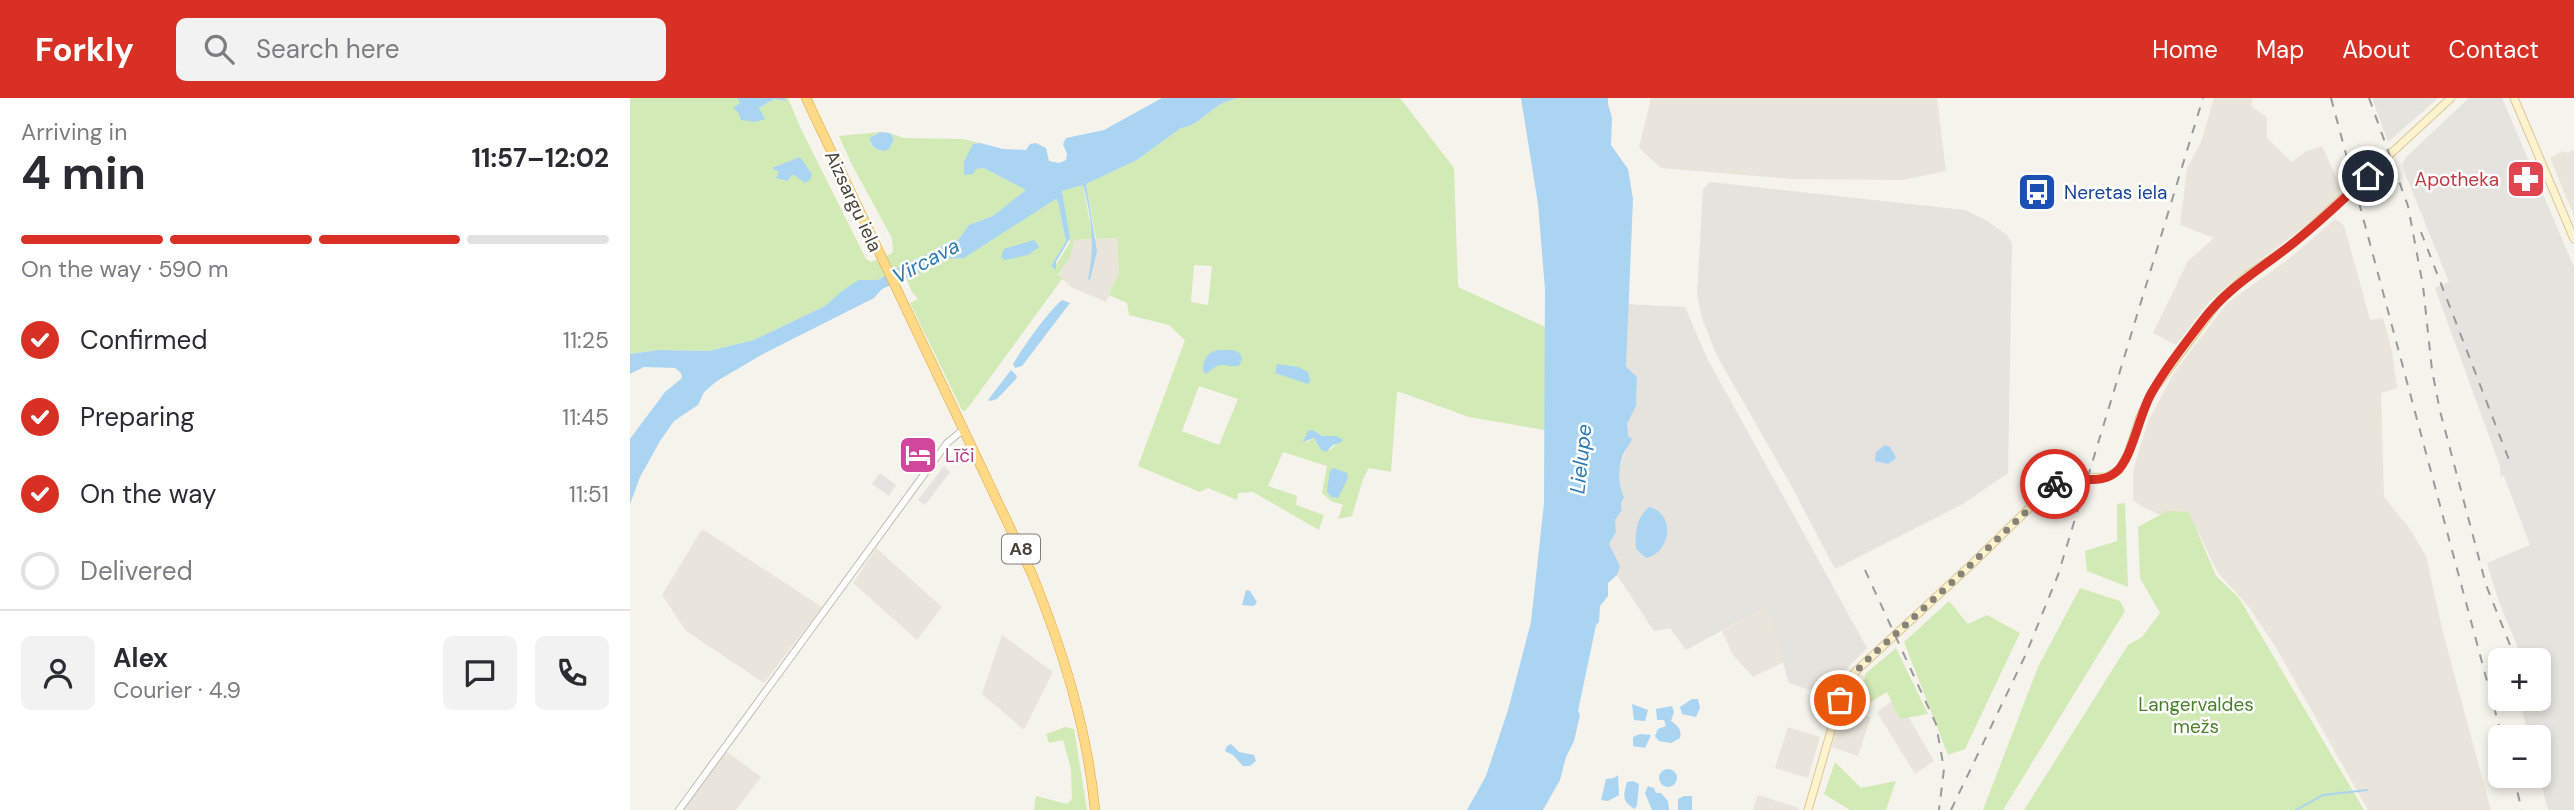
<!DOCTYPE html>
<meta charset="utf-8">
<style>
:root{--surface:#fff;--page:#f2f2f3;--text:#2b2b33;--muted:#7c7c81;--line:#e1e1e2;--accent:#d93025}
body{margin:0;font-family:"DM Sans",sans-serif;background:var(--page);color:var(--text);height:100vh;display:flex;flex-direction:column;font-size:26px;white-space:nowrap}
*{box-sizing:border-box;margin:0}
p{font-size:23px;color:var(--muted)}
.icon{flex:none;width:38px;height:38px;fill:none;stroke:currentColor;stroke-width:2;stroke-linecap:round;stroke-linejoin:round}
.map{position:relative;flex:1;overflow:hidden}
.panel{display:flex;flex-direction:column;background:var(--surface);width:630px}
.panel>*{flex:none}
.buttons{position:absolute;left:1858px;top:550px;display:grid;gap:14px}
.buttons a{display:grid;place-items:center;width:63px;height:63px;border-radius:10px;background:var(--surface);box-shadow:0 4px 10px #0003;font-size:35px}
.pin{position:absolute;display:grid;place-items:center;width:60px;height:60px;color:#fff;margin:-30px;border:4px solid #fff;border-radius:50%;box-shadow:0 2px 7px #0007}
.courier{position:absolute;display:grid;place-items:center;width:70px;height:70px;margin:-35px;border:5px solid #d93025;border-radius:50%;background:#fff;color:#222;box-shadow:0 2px 9px #0007}
.head em{font-style:normal;font-weight:700}
.head div{display:flex;flex-direction:column-reverse}
.head{display:flex;align-items:center;justify-content:space-between;height:119px;padding:0 21px}
h1{font-size:46px;font-weight:700;line-height:52px}
.bar{display:grid;grid-template-columns:repeat(4,1fr);gap:10px 7px;align-content:center;height:84px;padding:0 21px}
.bar i{height:9px;border-radius:5px;background:var(--line)}
.bar .selected{background:var(--accent)}
.bar p{grid-column:span 4}
.line{display:flex;align-items:center;gap:18px;padding:0 21px;border-top:2px solid var(--line)}
.line div{flex:1}
.round{display:grid;place-items:center;flex:none;width:74px;height:74px;border-radius:10px;background:var(--page)}
ol{padding:0 21px;list-style:none}
li{display:flex;align-items:center;gap:21px;height:77px}
li p{margin-inline-start:auto}
li .icon{padding:7px;border-radius:50%;background:var(--accent);color:#fff;stroke-width:4}
li:last-child{color:var(--muted)}
li i{width:38px;height:38px;border:4px solid var(--line);border-radius:50%}
header{display:flex;align-items:center;gap:42px;box-sizing:border-box;height:98px;padding:0 35px;background:var(--accent);color:#fff}
header strong{font-size:33px}
nav{display:flex;gap:38px;margin-inline-start:auto;font-size:24px}
.search{width:490px;height:63px;background:var(--page);display:flex;align-items:center;gap:18px;box-sizing:border-box;padding:0 24px;border-radius:10px;color:var(--muted);font-size:26px}
main{display:flex;flex:1;min-height:0}
.map>svg:first-child{display:block}
.residential{fill:#eae5da}
.industrial{fill:#e6e2dd}
.green{fill:#d2eab5;fill-rule:evenodd}
.parking{fill:#e5e3e0}
.water{fill:#a9d4f2}
.lines{fill:none;stroke-linecap:round;stroke-linejoin:round}
.stream{stroke:#a9d4f2;stroke-width:2}
.tertiary-casing{stroke:#c2bbae;stroke-width:8}
.secondary-casing{stroke:#d6c79b;stroke-width:9}
.trunk-casing{stroke:#e0a43c;stroke-width:10}
.tertiary{stroke:#fff;stroke-width:6}
.secondary{stroke:#fff3cd;stroke-width:7}
.trunk{stroke:#ffd985;stroke-width:9}
.rail{stroke:#9a9a9a;stroke-width:2;stroke-dasharray:9 9;stroke-linecap:butt}
.done{stroke:#878178;stroke-width:7;stroke-dasharray:0 12.6}
.route{stroke:#d93025;stroke-width:9}
.labels{text-anchor:middle;stroke-width:5;stroke-linejoin:round;paint-order:stroke}
.shield{fill:#fff;stroke:#817c74;stroke-width:2}
.shield-label{font-size:18px;font-weight:bold;fill:#4b4439}
.health-label{font-size:19px;fill:#be3a42;stroke:#fff;text-anchor:end}
.transit-label{font-size:19px;fill:#164399;stroke:#fff;text-anchor:start}
.street-label{font-size:19px;fill:#4b4439;stroke:#fff}
.hotel-label{font-size:19px;fill:#b23c85;stroke:#fff;text-anchor:start}
.park-label{font-size:19px;fill:#4a7f2a;stroke:#fff}
.water-label{font-size:21px;font-style:italic;fill:#2e7ab2;stroke:#fff}
</style>
<header>
<strong>Forkly</strong>
<div class="search"><svg class="icon" aria-label="search" viewBox="0 0 24 24"><circle cx="10" cy="10" r="6"/><path d="M15 15l6 6"/></svg>Search here</div>
<nav><a>Home</a><a>Map</a><a>About</a><a>Contact</a></nav>
</header>
<main>
<section class="panel">
<div class="head"><div><h1>4 min</h1><p>Arriving in</p></div><em>11:57–12:02</em></div>
<div class="bar"><i class="selected"></i><i class="selected"></i><i class="selected"></i><i></i><p>On the way · 590 m</p></div>
<ol>
<li><svg class="icon" aria-label="check" viewBox="0 0 24 24"><path d="M5 12l5 5 9-10"/></svg>Confirmed<p>11:25</p></li>
<li><svg class="icon" aria-label="check" viewBox="0 0 24 24"><path d="M5 12l5 5 9-10"/></svg>Preparing<p>11:45</p></li>
<li><svg class="icon" aria-label="check" viewBox="0 0 24 24"><path d="M5 12l5 5 9-10"/></svg>On the way<p>11:51</p></li>
<li><i></i>Delivered</li>
</ol>
<div class="line" style="height:126px"><a class="round"><svg class="icon" aria-label="person" viewBox="0 0 24 24"><circle cx="12" cy="8" r="4"/><path d="M4 21q1-7 8-7t8 7"/></svg></a><div><b>Alex</b><p>Courier · 4.9</p></div><a class="round"><svg class="icon" aria-label="chat" viewBox="0 0 24 24"><path d="M4 5h16v11H9l-5 4z"/></svg></a><a class="round"><svg class="icon" aria-label="phone" viewBox="0 0 24 24"><path d="M5 4h4l2 5-3 2q2 4 5 5l2-3 5 2v4C11 20 4 13 5 4z"/></svg></a></div>
</section>
<div class="map">
<svg width="1944" height="712" viewBox="0 0 1944 712">
<rect width="100%" height="100%" fill="#f6f3ec"/>
<!-- residential -->
<path class="residential" d="M 1021,0 L 1307,0 L 1316,73 L 1273,82 L 1161,81 L 1031,70 L 1009,50 Z
M 1584,0 L 1623,0 L 1621,8 L 1637,19 L 1637,40 L 1662,64 L 1675,54 L 1692,48 L 1710,88 L 1710,97 L 1685,121 L 1609,178 L 1580,203 L 1546,247 L 1523,235 L 1558,163 L 1584,140 L 1550,127 L 1557,70 L 1571,44 Z
M 1944,51 L 1944,118 L 1920,60 L 1933,53 L 1938,55 Z
M 1705,121 L 1714,127 L 1740,222 L 1753,220 L 1762,253 L 1767,290 L 1751,295 L 1754,399 L 1780,431 L 1796,458 L 1813,535 L 1861,712 L 1738,712 L 1645,548 L 1618,508 L 1588,475 L 1568,434 L 1513,409 L 1503,402 L 1503,373 L 1518,323 L 1544,275 L 1597,205 L 1660,160 Z
M 487,140 L 489,174 L 476,204 L 441,189 L 428,178 L 441,158 L 444,142 Z
M 72,431 L 192,509 L 134,585 L 56,533 L 32,497 Z
M 246,450 L 312,509 L 287,542 L 223,485 Z
M 1137,507 L 1154,564 L 1123,579 L 1103,557 L 1092,533 Z
M 372,537 L 423,574 L 394,632 L 352,596 Z
M 1229,580 L 1235,583 L 1229,610 L 1216,607 Z
M 1267,599 L 1304,663 L 1285,676 L 1247,614 Z
M 1213,611 L 1241,619 L 1228,658 L 1202,649 Z
M 1158,629 L 1190,639 L 1178,680 L 1145,670 Z
M 96,653 L 131,679 L 106,712 L 53,712 Z
M 1128,697 L 1169,710 L 1168,712 L 1123,712 Z"/>
<!-- industrial -->
<path class="industrial" d="M 1742,0 L 1808,0 L 1758,44 Z
M 1839,0 L 1872,0 L 1944,169 L 1944,712 L 1918,712 L 1909,677 L 1909,639 L 1899,639 L 1890,605 L 1900,600 L 1909,600 L 1909,562 L 1893,562 L 1869,504 L 1857,465 L 1900,447 L 1874,378 L 1871,379 L 1870,374 L 1870,368 L 1805,190 L 1819,184 L 1772,68 L 1775,60 Z
M 1080,84 L 1335,112 L 1357,123 L 1377,137 L 1382,145 L 1378,375 L 1333,406 L 1205,471 L 1163,391 L 1086,256 L 1072,220 L 1067,196 L 1073,91 Z
M 997,206 L 1055,209 L 1077,260 L 1237,550 L 1192,596 L 1159,585 L 1137,508 L 1056,552 L 1040,530 L 1024,533 L 987,477 L 990,468 L 979,446 L 986,434 L 984,422 L 992,412 L 989,372 L 996,351 L 997,326 L 1006,308 L 1007,279 L 996,270 Z"/>
<!-- green -->
<path class="green" d="M 0,0 L 107,0 L 110,5 L 108,14 L 111,22 L 144,1 L 155,3 L 155,0 L 158,0 L 170,29 L 236,161 L 241,164 L 261,156 L 263,153 L 262,140 L 222,67 L 209,38 L 250,34 L 244,37 L 240,44 L 242,48 L 251,53 L 264,41 L 260,35 L 273,40 L 333,41 L 350,45 L 343,46 L 346,71 L 354,70 L 397,92 L 363,118 L 339,127 L 328,142 L 315,145 L 303,156 L 288,160 L 248,182 L 231,183 L 212,193 L 195,208 L 124,242 L 79,253 L 29,252 L 0,256 ZM 170,59 L 157,83 L 146,80 C 151,70 160,63 170,59 Z
M 608,0 L 770,0 L 824,70 L 828,189 L 915,229 L 915,332 L 839,319 L 767,293 L 761,374 L 739,370 L 733,381 L 722,418 L 708,421 L 713,407 L 701,403 L 692,395 L 697,368 L 653,354 L 638,388 L 667,398 L 666,407 L 694,417 L 689,432 L 623,394 L 608,395 L 607,402 L 578,390 L 570,394 L 508,368 L 555,242 L 539,227 L 499,217 L 497,205 L 479,197 L 489,174 L 487,140 L 466,141 L 456,86 L 507,62 L 551,30 C 566,29 578,13 591,6 C 596,3 603,2 608,0 ZM 564,167 L 582,168 L 578,207 L 561,204 ZM 589,252 L 603,252 L 610,255 L 604,269 C 591,262 586,268 576,275 L 573,273 ZM 569,288 L 608,301 L 589,347 L 552,333 ZM 683,332 L 692,338 L 706,338 L 711,341 L 700,352 L 691,352 L 684,340 L 675,345 Z
M 453,87 L 463,141 L 444,142 L 441,158 L 428,177 L 432,181 L 340,307 L 335,313 L 332,312 L 280,205 L 288,201 L 282,194 L 276,180 L 314,161 L 334,160 L 426,101 L 428,104 L 436,143 L 421,168 L 426,167 L 440,144 L 432,93 Z
M 1495,405 L 1498,489 L 1457,473 L 1455,453 L 1487,443 L 1487,406 Z
M 1537,413 L 1559,414 L 1586,478 L 1609,500 L 1734,712 L 1394,712 L 1498,547 L 1512,539 L 1530,515 L 1510,480 L 1508,429 Z
M 1450,490 L 1490,503 L 1495,513 L 1373,712 L 1353,712 L 1408,569 Z
M 1319,503 L 1338,526 L 1357,517 L 1390,535 L 1335,651 L 1318,657 L 1274,544 Z
M 1266,550 L 1298,616 L 1270,621 L 1257,594 L 1233,609 L 1235,576 Z
M 435,629 L 444,631 L 457,712 L 404,712 L 406,698 L 437,706 L 442,701 L 441,671 L 433,642 L 419,645 L 416,636 Z
M 1205,664 L 1231,690 L 1266,683 L 1256,712 L 1220,712 L 1194,696 Z"/>
<!-- parking -->
<path class="parking" d="M 314,368 L 320,374 L 295,407 L 288,402 Z
M 250,375 L 266,387 L 259,398 L 242,386 Z"/>
<!-- water -->
<path class="water" d="M 107,0 L 155,0 L 156,3 L 144,1 L 129,10 L 135,21 L 125,24 L 111,22 L 108,14 L 103,10 L 110,5 Z
M 532,0 L 608,0 C 603,2 596,3 591,6 C 578,13 566,29 551,30 L 507,62 L 456,86 L 467,153 L 460,182 L 458,181 C 465,148 462,120 453,87 L 432,93 L 440,140 L 426,164 L 426,172 L 421,168 L 436,143 L 428,104 L 426,101 L 334,160 L 314,161 L 304,168 L 252,191 L 244,200 L 133,256 L 87,283 L 74,294 L 68,307 L 44,323 L 30,343 L 10,379 L 0,406 L 0,341 L 35,294 L 52,280 L 51,275 L 45,270 L 14,269 L 0,276 L 0,256 L 29,252 L 79,253 L 124,242 L 195,208 L 212,193 L 229,182 L 248,182 L 267,170 L 295,157 L 304,156 L 315,145 L 328,142 L 339,127 L 363,118 L 396,92 L 354,70 L 346,71 L 343,76 L 334,77 L 334,64 L 343,46 L 350,45 L 373,51 L 396,52 L 400,46 L 406,45 L 416,50 L 419,63 L 429,65 L 436,62 L 437,56 L 433,46 L 436,40 L 474,32 Z
M 891,0 L 978,0 L 978,6 L 982,20 L 981,47 L 998,71 L 1003,101 L 996,269 L 1007,279 L 1006,308 L 997,326 L 998,338 L 1002,341 C 1001,345 998,348 996,351 C 988,364 987,386 994,399 L 991,405 L 992,412 L 985,422 L 986,434 L 979,446 L 990,468 L 987,477 L 978,485 L 978,498 L 970,508 L 969,524 L 966,527 L 948,613 L 950,617 L 944,643 L 936,659 L 930,682 L 913,712 L 837,712 L 856,678 L 878,612 L 901,524 L 914,405 L 915,191 L 908,106 Z
M 250,34 L 260,35 L 264,41 L 259,51 L 254,53 C 246,52 240,48 240,40 Z
M 170,59 L 182,76 L 180,82 L 175,85 L 163,76 L 157,83 L 146,80 L 149,74 L 142,70 Z
M 404,142 L 409,149 L 398,157 L 375,162 L 371,159 L 374,151 Z
M 432,202 L 440,205 L 392,268 L 385,270 L 383,266 C 394,248 416,216 432,202 Z
M 589,252 L 603,252 L 610,255 L 612,261 L 609,268 C 591,270 595,260 576,276 L 573,273 C 573,262 577,254 589,252 Z
M 647,266 L 668,269 L 678,274 L 680,282 L 678,286 L 645,275 Z
M 381,272 L 387,278 L 386,281 L 367,301 L 360,303 L 358,302 Z
M 683,332 L 692,338 L 706,338 L 712,341 L 712,344 L 703,347 L 696,354 L 691,352 L 684,340 L 673,344 L 678,333 Z
M 1255,347 L 1260,349 L 1266,360 L 1258,366 L 1245,363 L 1246,354 Z
M 704,370 L 717,375 L 718,380 L 708,400 L 701,399 L 697,393 L 700,372 Z
M 1019,409 C 1046,415 1041,455 1016,460 L 1006,451 C 1005,435 1006,420 1019,409 Z
M 616,492 L 620,493 L 627,504 L 624,508 L 612,507 Z
M 1062,601 L 1068,601 L 1070,610 L 1066,619 L 1052,616 L 1050,609 Z
M 1002,606 L 1018,612 L 1015,623 L 1004,622 Z
M 1042,608 L 1044,614 L 1041,623 C 1048,628 1052,631 1050,640 L 1041,645 L 1029,643 L 1025,638 L 1028,631 L 1036,628 L 1034,622 L 1027,622 L 1026,611 Z
M 1010,636 L 1021,637 L 1015,650 L 1003,648 L 1003,639 Z
M 601,646 L 609,654 L 624,657 L 626,663 L 620,668 L 613,668 L 603,657 L 595,653 L 597,648 Z
M1029 680a9 9 0 1 1 18 0a9 9 0 1 1-18 0Z
M 988,677 L 989,697 L 978,703 L 971,702 L 976,681 L 984,680 Z
M 1003,683 L 1009,686 L 1007,707 L 1005,711 C 992,704 993,698 997,684 Z
M 1018,688 L 1024,690 L 1026,695 L 1031,695 L 1038,703 L 1039,712 L 1022,712 L 1015,695 Z
M 1054,698 L 1062,698 L 1062,712 L 1048,712 L 1048,701 Z"/>
<g class="lines">
<!-- stream -->
<path class="stream" d="M 1666,712 L 1693,697 L 1737,692"/>
<!-- tertiary casing -->
<g class="tertiary-casing">
<path id="tertiary" d="M 49,712 L 317,345 L 334,331"/>
</g>
<!-- secondary casing -->
<g class="secondary-casing">
<path id="secondary" d="M 1884,0 L 1944,141
M 1178,712 L 1210,602 L 1215,588 L 1227,572 L 1344,464 L 1424,386 L 1439,380 L 1477,379 L 1489,372 L 1498,356 L 1510,319 L 1521,295 L 1590,202 L 1615,179 L 1664,145 L 1821,0"/>
</g>
<!-- trunk casing -->
<g class="trunk-casing">
<path id="trunk" d="M 176,0 L 402,476 C 433,553 457,629 465,712"/>
</g>
<!-- tertiary -->
<use href="#tertiary" class="tertiary"/>
<!-- secondary -->
<use href="#secondary" class="secondary"/>
<!-- trunk -->
<use href="#trunk" class="trunk"/>
<!-- rail -->
<path class="rail" d="M 1701,0 L 1872,639
M 1739,0 L 1778,108 L 1793,188 L 1802,272 L 1810,313 L 1856,487 L 1886,562
M 1791,134 L 1881,367
M 1235,472 L 1306,626 L 1314,671 L 1309,712
M 1906,600 L 1907,603
M 1883,677 L 1892,712
M 1321,712 L 1396,556 L 1428,477 L 1573,0"/>
</g>
<g class="lines">
<!-- done -->
<path class="done" d="M 1210,602 L 1221,579 L 1235,564 L 1330,477 L 1425,386"/>
<!-- route -->
<path class="route" d="M 1425,386 C 1444,375 1469,389 1486,374 C 1502,361 1509,317 1521,296 C 1535,270 1555,246 1573,222 C 1598,189 1631,171 1662,146 C 1689,125 1714,101 1738,78"/>
</g>
<!-- icons -->
<defs>
<g id="pharmacy-square" transform="scale(2.0125)"><rect x="-9" y="-9" width="18" height="18" rx="4" fill="#e0444e" stroke="#fff"/><path d="M-2-6h4v4h4v4h-4v4h-4v-4h-4v-4h4Z" fill="#fff"/></g>
<g id="bus-square" transform="scale(2.0125)"><rect x="-9" y="-9" width="18" height="18" rx="4" fill="#1a4fb4" stroke="#fff"/><path d="M-5-6H5V4H4V6H2V4H-2V6H-4V4H-5ZM-3.5-4V0h7V-4ZM-3.5 1.2v1.5H-2V1.2ZM2 1.2v1.5H3.5V1.2Z" fill="#fff"/></g>
<g id="hotel-square" transform="scale(2.0125)"><rect x="-9" y="-9" width="18" height="18" rx="4" fill="#d1479c" stroke="#fff"/><path d="M-6-4.5h1.5V1H6V5H4.5V3h-9V5H-6ZM-4 0a1.8 1.8 0 1 1 3.6 0ZM.5 0V-2.5h3Q6-2.5 6 0Z" fill="#fff"/></g>
</defs>
<g fill-rule="evenodd">
<use href="#pharmacy-square" x="1896" y="81"/>
<use href="#bus-square" x="1407" y="94"/>
<use href="#hotel-square" x="288" y="357"/>
</g>
<g class="labels">
<!-- shield labels -->
<rect class="shield" x="372" y="436.5" width="38" height="29" rx="5"/>
<g class="shield-label">
<text x="391" y="457">A8</text>
</g>
<!-- health labels -->
<g class="health-label">
<text x="1869" y="88">Apotheka</text>
</g>
<!-- transit labels -->
<g class="transit-label">
<text x="1434" y="101">Neretas iela</text>
</g>
<!-- street labels -->
<g class="street-label">
<text transform="translate(224 103) rotate(65)" y="7">Aizsargu iela</text>
</g>
<!-- hotel labels -->
<g class="hotel-label">
<text x="315" y="364">Līči</text>
</g>
<!-- park labels -->
<g class="park-label">
<text x="1566" y="613">Langervaldes<tspan x="1566" dy="22">mežs</tspan></text>
</g>
<!-- water labels -->
<g class="water-label">
<text transform="translate(296 163) rotate(-28)" y="7">Vircava</text>
<text transform="translate(951 361) rotate(-84)" y="7">Lielupe</text>
</g>
</g>
</svg>
<div class="buttons">
<a>+</a>
<a>−</a>
</div>
<div class="pin" style="left:1210px;top:602px;background:#ea580c"><svg class="icon" aria-label="bag" viewBox="0 0 24 24"><path d="M5 8h14l-1 12H6zM9 8a3 3 0 0 1 6 0"/></svg></div>
<div class="pin" style="left:1738px;top:78px;background:#1f2937"><svg class="icon" aria-label="home" viewBox="0 0 24 24"><path d="M3 11l9-7 9 7M6 9v11h12V9"/></svg></div>
<div class="courier" style="left:1425px;top:386px"><svg class="icon" aria-label="bike" viewBox="0 0 24 24"><circle cx="6" cy="16" r="4"/><circle cx="18" cy="16" r="4"/><path d="M6 16l4-8h5l3 8M10 8l3 8H6M13 5h3"/></svg></div>
</div>
</main>
